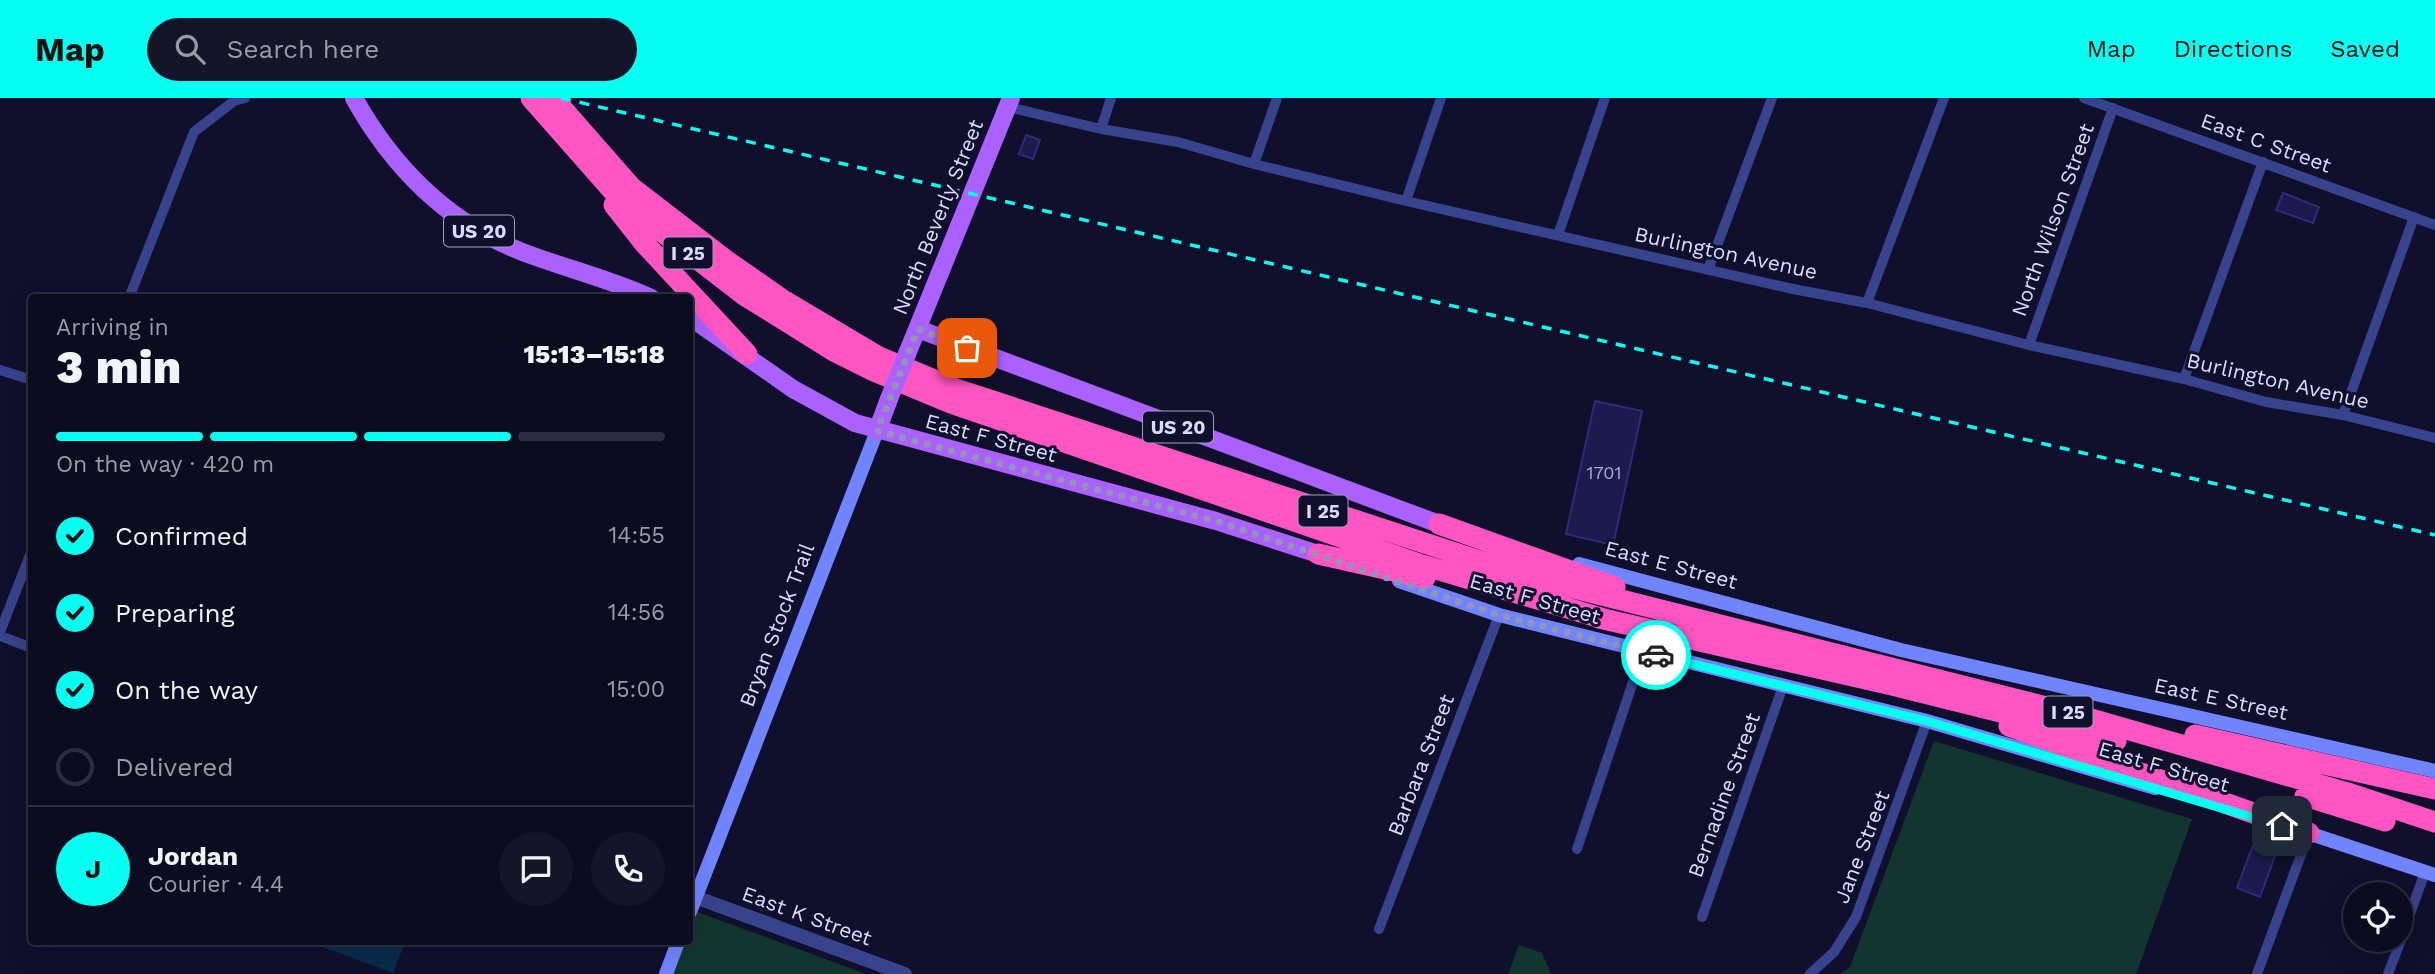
<!DOCTYPE html>
<meta charset="utf-8">
<style>
:root{--surface:#0c0c21;--page:#15152a;--text:#f1f3f6;--muted:#9a9ba5;--line:#2c2c3f;--accent:#06fff0}
body{margin:0;font-family:"Work Sans",sans-serif;background:var(--page);color:var(--text);height:100vh;display:flex;flex-direction:column;font-size:26px;white-space:nowrap}
*{box-sizing:border-box;margin:0}
p{font-size:23px;color:var(--muted)}
.icon{flex:none;width:38px;height:38px;fill:none;stroke:currentColor;stroke-width:2;stroke-linecap:round;stroke-linejoin:round}
.map{position:relative;flex:1;overflow:hidden}
.sheet{position:absolute;left:28px;top:196px;width:665px;height:651px;display:flex;flex-direction:column;background:var(--surface);border-radius:7px;box-shadow:0 7px 28px #0002,0 0 0 2px var(--line)}
.sheet>*{flex:none}
.tools{position:absolute;left:2343px;top:784px;display:grid;gap:14px}
.tools a{display:grid;place-items:center;width:70px;height:70px;border-radius:50%;background:var(--surface);box-shadow:0 7px 28px #0002,0 0 0 2px var(--line);font-size:35px}
.pin{position:absolute;display:grid;place-items:center;width:60px;height:60px;color:#fff;margin:-30px;border-radius:14px;box-shadow:0 4px 10px #0006}
.courier{position:absolute;display:grid;place-items:center;width:70px;height:70px;margin:-35px;border:5px solid #06fff0;border-radius:50%;background:#fff;color:#222;box-shadow:0 2px 9px #0007}
.head em{font-style:normal;font-weight:800}
.head div{display:flex;flex-direction:column-reverse}
.head{display:flex;align-items:center;justify-content:space-between;height:119px;padding:0 28px}
h1{font-size:46px;font-weight:800;line-height:52px}
.bar{display:grid;grid-template-columns:repeat(4,1fr);gap:10px 7px;align-content:center;height:84px;padding:0 28px}
.bar i{height:9px;border-radius:5px;background:var(--line)}
.bar .on{background:var(--accent)}
.bar p{grid-column:span 4}
.line{display:flex;align-items:center;gap:18px;padding:0 28px;border-top:2px solid var(--line)}
.line div{flex:1}
.round{display:grid;place-items:center;flex:none;width:74px;height:74px;border-radius:37px;background:var(--page)}
ol{padding:0 28px;list-style:none}
li{display:flex;align-items:center;gap:21px;height:77px}
li p{margin-inline-start:auto}
li .icon{padding:7px;border-radius:50%;background:var(--accent);color:#111;stroke-width:4}
li:last-child{color:var(--muted)}
li i{width:38px;height:38px;border:4px solid var(--line);border-radius:50%}
header{display:flex;align-items:center;gap:42px;box-sizing:border-box;height:98px;padding:0 35px;background:var(--accent);color:#111}
header strong{font-size:33px}
nav{display:flex;gap:38px;margin-inline-start:auto;font-size:24px}
.search{width:490px;height:63px;background:var(--page);display:flex;align-items:center;gap:18px;box-sizing:border-box;padding:0 24px;border-radius:38px;color:var(--muted);font-size:26px}
.map>svg:first-child{display:block}
.green{fill:#12362f}
.water{fill:#082c4c}
.building{fill:#1d1a4e;stroke:#2e2b7b;stroke-width:2}
.lines{fill:none;stroke-linecap:round;stroke-linejoin:round}
.minor{stroke:#38438d;stroke-width:10}
.tertiary{stroke:#38438d;stroke-width:14}
.secondary{stroke:#7184ff;stroke-width:14}
.primary{stroke:#ab61ff;stroke-width:18}
.motorway{stroke:#ff55c2;stroke-width:21}
.rail{stroke:#06fff0;stroke-width:3.5;stroke-dasharray:10 9;stroke-linecap:butt}
.primary-bridge{stroke:#ab61ff;stroke-width:18}
.done{stroke:#9395b5;stroke-width:7;stroke-dasharray:0 12.6}
.route{stroke:#06fff0;stroke-width:9}
.labels{text-anchor:middle;stroke-width:6;stroke-linejoin:round;paint-order:stroke}
.number-label{font-size:18px;fill:#abacd3}
.shield{fill:#10102c;stroke:#9d9fc0;stroke-width:2}
.shield-label{font-size:19px;font-weight:bold;fill:#dadcff}
.street-label{font-size:21px;fill:#dadcff;stroke:#10102c}
</style>
<header>
<strong>Map</strong>
<div class="search"><svg class="icon" aria-label="search" viewBox="0 0 24 24"><circle cx="10" cy="10" r="6"/><path d="M15 15l6 6"/></svg>Search here</div>
<nav><a>Map</a><a>Directions</a><a>Saved</a></nav>
</header>
<div class="map">
<svg width="2435" height="876" viewBox="0 0 2435 876">
<rect width="100%" height="100%" fill="#10102c"/>
<!-- green -->
<path class="green" d="M 1934,643 L 2192,721 L 2136,876 L 1840,876 L 1850,869 Z
M 692,812 L 866,876 L 668,876 L 680,844 L 690,844 Z
M 1519,847 L 1542,855 L 1551,876 L 1508,876 Z"/>
<!-- water -->
<path class="water" d="M 309,844 L 405,844 L 393,875 Z"/>
<!-- building -->
<path class="building" d="M 1026,37 L 1040,42 L 1033,61 L 1019,56 Z
M 2283,95 L 2319,109 L 2313,125 L 2276,112 Z
M 1595,303 L 1642,313 L 1613,447 L 1566,436 Z
M 2253,747 L 2276,755 L 2260,799 L 2237,790 Z"/>
<g class="lines">
<!-- minor -->
<path class="minor" d="M 2084,0 L 2435,127
M 1008,9 L 1101,31 L 1178,44 L 1254,66 L 1406,103 L 1793,191 L 1867,205 L 2029,247 L 2184,281 L 2266,304 L 2343,317 L 2435,340
M 1101,31 L 1111,0
M 1254,66 L 1277,0
M 1406,103 L 1441,0
M 1558,137 L 1605,0
M 1708,172 L 1772,0
M 129,200 L 194,34 L 234,3 L 245,0
M 1867,205 L 1944,0
M 2029,247 L 2113,10
M 0,272 L 32,282
M 2184,281 L 2263,64
M 2343,317 L 2414,119
M 0,534 L 32,452
M 0,538 L 32,550
M 1577,751 L 1643,554
M 1702,819 L 1783,588
M 1379,831 L 1499,517
M 2401,841 L 2425,774
M 1810,876 L 1834,854 L 1856,819 L 1927,623
M 2257,876 L 2309,735
M 2388,876 L 2401,842"/>
<!-- tertiary -->
<path class="tertiary" d="M 695,799 L 905,876"/>
<!-- secondary -->
<path class="secondary" d="M 1579,466 L 1901,552 L 2435,673
M 1399,483 L 1499,517 L 1927,623 L 2155,690
M 2302,733 L 2435,777
M 690,814 L 877,333
M 666,876 L 678,844"/>
<!-- primary -->
<path class="primary" d="M 354,0 C 392,68 446,123 520,153 C 563,170 608,180 651,200
M 690,219 L 793,291 L 855,325 L 1216,423 L 1318,456
M 918,231 L 1439,426
M 907,256 L 1011,0
M 877,333 L 889,301"/>
<!-- motorway -->
<path class="motorway" d="M 531,0 L 621,102 L 744,197 L 834,253 L 874,273 L 951,305 L 1419,466 L 1611,523
M 553,0 L 631,89 L 727,163 L 783,202 L 879,259 L 956,291 L 1522,477 L 2074,616 L 2348,695 L 2435,724
M 614,107 L 644,145 L 747,256
M 1439,426 L 1615,489
M 1318,456 L 1425,480
M 1599,520 L 1892,587 L 2116,643
M 2009,628 L 2309,735
M 2195,637 L 2435,691
M 2305,698 L 2385,723"/>
<!-- rail -->
<path class="rail" d="M 561,0 L 2435,437"/>
<!-- primary-bridge -->
<path class="primary-bridge" d="M 889,301 L 907,256"/>
</g>
<g class="lines">
<!-- done -->
<path class="done" d="M 967,250 L 918,231 L 877,333 L 1216,423 L 1499,517 L 1656,557"/>
<!-- route -->
<path class="route" d="M 1656,557 L 1927,623 L 2282,728"/>
</g>
<g class="labels">
<!-- number labels -->
<g class="number-label">
<text x="1604" y="381">1701</text>
</g>
<!-- shield labels -->
<g class="shield">
<rect x="444" y="117.5" width="70" height="31" rx="5"/>
<rect x="663.5" y="139.5" width="49" height="31" rx="5"/>
<rect x="1143" y="313.5" width="70" height="31" rx="5"/>
<rect x="1298.5" y="397.5" width="49" height="31" rx="5"/>
<rect x="2043.5" y="598.5" width="49" height="31" rx="5"/>
</g>
<g class="shield-label">
<text x="479" y="140">US 20</text>
<text x="688" y="162">I 25</text>
<text x="1178" y="336">US 20</text>
<text x="1323" y="420">I 25</text>
<text x="2068" y="621">I 25</text>
</g>
<!-- street labels -->
<g class="street-label">
<text transform="translate(2266 45) rotate(20)" y="7">East C Street</text>
<text transform="translate(938 119) rotate(-68)" y="7">North Beverly Street</text>
<text transform="translate(2053 122) rotate(-70)" y="7">North Wilson Street</text>
<text transform="translate(1726 155) rotate(12)" y="7">Burlington Avenue</text>
<text transform="translate(2278 283) rotate(13)" y="7">Burlington Avenue</text>
<text transform="translate(991 340) rotate(15)" y="7">East F Street</text>
<text transform="translate(1671 467) rotate(15)" y="7">East E Street</text>
<text transform="translate(1535 501) rotate(16)" y="7">East F Street</text>
<text transform="translate(777 527) rotate(-69)" y="7">Bryan Stock Trail</text>
<text transform="translate(2221 601) rotate(12)" y="7">East E Street</text>
<text transform="translate(1421 667) rotate(-69)" y="7">Barbara Street</text>
<text transform="translate(2164 669) rotate(16)" y="7">East F Street</text>
<text transform="translate(1724 697) rotate(-70)" y="7">Bernadine Street</text>
<text transform="translate(1862 749) rotate(-69)" y="7">Jane Street</text>
<text transform="translate(807 818) rotate(20)" y="7">East K Street</text>
</g>
</g>
</svg>
<div class="tools">
<a><svg class="icon" aria-label="locate" viewBox="0 0 24 24"><circle cx="12" cy="12" r="6"/><path d="M12 2v4M12 18v4M2 12h4M18 12h4"/></svg></a>
</div>
<div class="pin" style="left:967px;top:250px;background:#ea580c"><svg class="icon" aria-label="bag" viewBox="0 0 24 24"><path d="M5 8h14l-1 12H6zM9 8a3 3 0 0 1 6 0"/></svg></div>
<div class="pin" style="left:2282px;top:728px;background:#1f2937"><svg class="icon" aria-label="home" viewBox="0 0 24 24"><path d="M3 11l9-7 9 7M6 9v11h12V9"/></svg></div>
<div class="courier" style="left:1656px;top:557px"><svg class="icon" aria-label="car" viewBox="0 0 24 24"><path d="M5 17H2v-5l4-1 3-4h7l3 4 3 1v5h-3M9 17h6M6 11h13"/><circle cx="7" cy="17" r="2"/><circle cx="17" cy="17" r="2"/></svg></div>
<section class="sheet">
<div class="head"><div><h1>3 min</h1><p>Arriving in</p></div><em>15:13–15:18</em></div>
<div class="bar"><i class="on"></i><i class="on"></i><i class="on"></i><i></i><p>On the way · 420 m</p></div>
<ol>
<li><svg class="icon" aria-label="check" viewBox="0 0 24 24"><path d="M5 12l5 5 9-10"/></svg>Confirmed<p>14:55</p></li>
<li><svg class="icon" aria-label="check" viewBox="0 0 24 24"><path d="M5 12l5 5 9-10"/></svg>Preparing<p>14:56</p></li>
<li><svg class="icon" aria-label="check" viewBox="0 0 24 24"><path d="M5 12l5 5 9-10"/></svg>On the way<p>15:00</p></li>
<li><i></i>Delivered</li>
</ol>
<div class="line" style="height:126px"><b class="round" style="background:var(--accent);color:#111">J</b><div><b>Jordan</b><p>Courier · 4.4</p></div><a class="round"><svg class="icon" aria-label="chat" viewBox="0 0 24 24"><path d="M4 5h16v11H9l-5 4z"/></svg></a><a class="round"><svg class="icon" aria-label="phone" viewBox="0 0 24 24"><path d="M5 4h4l2 5-3 2q2 4 5 5l2-3 5 2v4C11 20 4 13 5 4z"/></svg></a></div>
</section>
</div>
